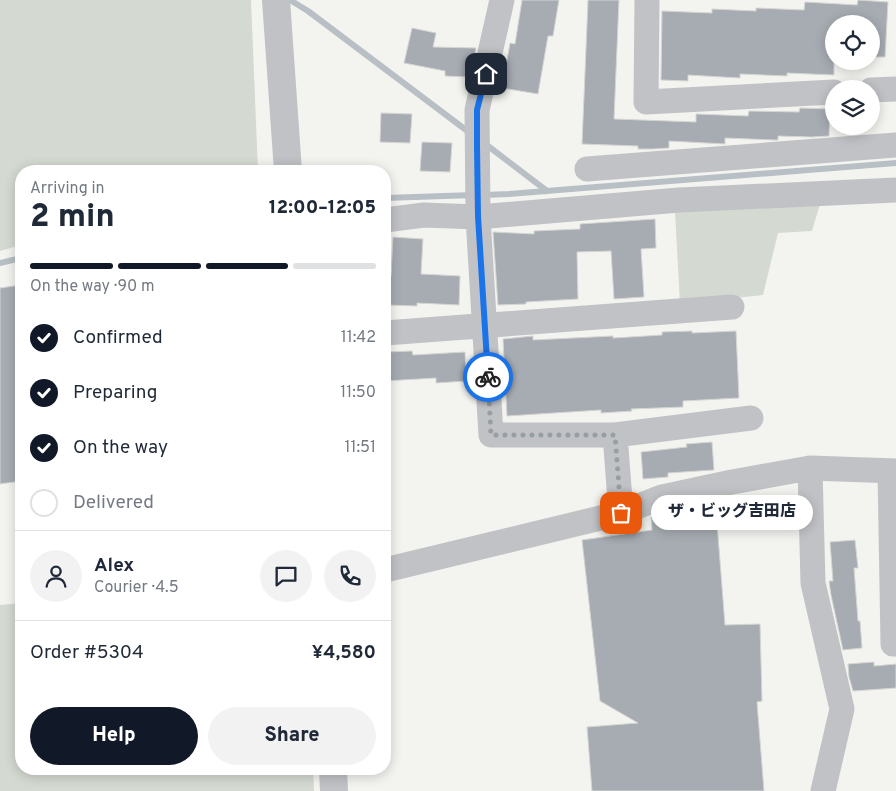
<!DOCTYPE html>
<meta charset="utf-8">
<style>
:root{--surface:#fff;--page:#f2f2f3;--text:#1f2937;--muted:#747a83;--line:#e0e1e3;--accent:#111827}
body{margin:0;font-family:Overpass,"Noto Sans JP",sans-serif;background:var(--page);color:var(--text);height:100vh;display:flex;flex-direction:column;font-size:19px;white-space:nowrap}
*{box-sizing:border-box;margin:0}
p{font-size:16px;color:var(--muted)}
.icon{flex:none;width:28px;height:28px;fill:none;stroke:currentColor;stroke-width:2;stroke-linecap:round;stroke-linejoin:round}
.map{position:relative;flex:1;overflow:hidden}
.drawer{position:absolute;left:15px;top:165px;width:376px;height:610px;display:flex;flex-direction:column;background:var(--surface);border-radius:20px;box-shadow:0 2px 12px #0003}
.drawer>*{flex:none}
.tools{position:absolute;left:825px;top:15px;display:grid;gap:10px}
.tools a{display:grid;place-items:center;width:55px;height:55px;border-radius:50%;background:var(--surface);box-shadow:0 2px 12px #0003;font-size:25px}
.pin{position:absolute;display:grid;place-items:center;width:42px;height:42px;color:#fff;margin:-21px;border-radius:10px;box-shadow:0 2px 8px #0006}
.courier{position:absolute;display:grid;place-items:center;width:50px;height:50px;margin:-25px;border:4px solid #1a73e8;border-radius:50%;background:#fff;color:#222;box-shadow:0 1px 6px #0007}
.bubble{position:absolute;height:35px;border-radius:18px;background:var(--surface);box-shadow:0 2px 12px #0003;font-size:16px;font-weight:800;line-height:35px;text-align:center}
.head em{font-style:normal;font-weight:800}
.head div{display:flex;flex-direction:column-reverse}
.head{display:flex;align-items:center;justify-content:space-between;height:85px;padding:0 15px}
h1{font-size:32px;font-weight:800;line-height:38px}
.bar{display:grid;grid-template-columns:repeat(4,1fr);gap:8px 5px;align-content:center;height:60px;padding:0 15px}
.bar i{height:6px;border-radius:4px;background:var(--line)}
.bar .active{background:var(--accent)}
.bar p{grid-column:span 4}
.line{display:flex;align-items:center;gap:12px;padding:0 15px;border-top:1px solid var(--line)}
.line div{flex:1}
.round{display:grid;place-items:center;flex:none;width:52px;height:52px;border-radius:26px;background:var(--page)}
ol{padding:0 15px;list-style:none}
li{display:flex;align-items:center;gap:15px;height:55px}
li p{margin-inline-start:auto}
li .icon{padding:5px;border-radius:50%;background:var(--accent);color:#fff;stroke-width:4}
li:last-child{color:var(--muted)}
li i{width:28px;height:28px;border:2px solid var(--line);border-radius:50%}
.cta{display:flex;gap:10px;margin-top:auto;padding:10px 15px}
.cta a{flex:1;height:58px;border-radius:30px;background:var(--accent);color:#fff;font-size:20px;font-weight:800;line-height:58px;text-align:center}
.cta a+a{background:var(--page);color:var(--text)}
.map>svg:first-child{display:block}
.green{fill:#d4dad2}
.lines{fill:none;stroke-linecap:round;stroke-linejoin:round}
.stream{stroke:#b8c0c5;stroke-width:6}
.building{fill:#a6acb2;stroke:#d5d5d3}
.minor{stroke:#c0c2c5;stroke-width:25}
.tertiary{stroke:#c0c2c5;stroke-width:28}
.done{stroke:#979fa6;stroke-width:5;stroke-dasharray:0 9}
.route{stroke:#1a73e8;stroke-width:6}
</style>
<div class="map">
<svg width="896" height="791" viewBox="0 0 896 791">
<rect width="100%" height="100%" fill="#f3f4f0"/>
<!-- green -->
<path class="green" d="M 0,0 L 251,0 L 258,171 L 21,171 L 21,245 L 0,251 Z
M 821,201 L 812,231 L 778,233 L 763,295 L 680,304 L 675,212 Z
M 21,603 L 21,769 L 313,769 L 314,791 L 0,791 L 0,605 Z"/>
<g class="lines">
<!-- stream -->
<path class="stream" d="M 290,0 L 308,11 L 470,133
M 484,143 L 547,191
M 484,195 L 509,194 L 896,163
M 385,198 L 474,195
M 0,263 L 21,258"/>
</g>
<!-- building -->
<path class="building" d="M 522,0 L 559,0 L 553,36 L 548,36 L 538,94 L 502,88 L 510,43 L 515,44 Z
M 588,0 L 619,0 L 614,119 L 696,122 L 696,114 L 748,116 L 749,111 L 799,112 L 800,108 L 830,109 L 829,136 L 812,137 L 778,136 L 778,140 L 774,140 L 725,138 L 725,144 L 669,141 L 669,148 L 653,149 L 638,149 L 638,146 L 582,144 Z
M 858,0 L 888,2 L 885,57 L 871,57 L 871,24 L 834,24 L 834,75 L 787,73 L 787,76 L 740,74 L 740,78 L 688,75 L 688,81 L 661,80 L 662,11 L 712,13 L 712,9 L 756,11 L 756,8 L 804,10 L 805,2 L 857,5 Z
M 412,28 L 436,33 L 433,47 L 476,48 L 470,77 L 445,76 L 445,71 L 404,63 Z
M 381,113 L 412,114 L 410,143 L 380,142 Z
M 422,142 L 452,143 L 450,172 L 420,171 Z
M 655,219 L 656,248 L 641,249 L 644,297 L 614,299 L 611,251 L 577,252 L 578,299 L 526,302 L 526,304 L 498,305 L 493,232 L 534,234 L 534,231 L 580,229 L 580,224 Z
M 393,237 L 423,239 L 421,274 L 460,276 L 459,305 L 417,303 L 417,306 L 387,305 L 388,276 L 391,276 Z
M 21,285 L 21,481 L 0,484 L 0,288 Z
M 692,331 L 692,333 L 736,331 L 739,398 L 683,401 L 683,407 L 631,409 L 632,411 L 601,413 L 601,410 L 507,416 L 503,339 L 533,336 L 533,340 L 613,336 L 613,338 L 662,335 L 662,332 Z
M 412,351 L 413,355 L 465,352 L 466,381 L 436,383 L 436,378 L 385,381 L 385,352 Z
M 712,442 L 714,470 L 668,473 L 668,477 L 643,479 L 641,452 L 687,447 L 686,444 Z
M 716,510 L 725,625 L 760,624 L 762,701 L 757,702 L 764,791 L 592,791 L 587,727 L 638,723 L 600,701 L 582,540 L 652,530 L 651,517 L 658,514 Z
M 855,540 L 858,568 L 854,568 L 858,621 L 860,621 L 862,648 L 843,650 L 831,595 L 829,581 L 833,581 L 830,542 Z
M 874,662 L 874,666 L 896,664 L 896,688 L 853,691 L 849,677 L 848,664 Z"/>
<g class="lines">
<!-- minor -->
<path class="minor" d="M 502,0 L 477,110 L 478,217 L 491,435 L 615,435 L 751,418
M 647,0 L 646,102 L 834,92
M 871,90 L 896,89
M 587,169 L 896,145
M 385,220 L 424,215 L 478,217 L 679,200 L 896,190
M 385,333 L 732,307
M 615,435 L 621,513 L 662,497 L 732,482 L 810,468 L 896,471
M 810,468 L 813,583 L 842,709 L 823,791
M 890,471 L 893,644 L 896,644
M 385,570 L 621,513"/>
<!-- tertiary -->
<path class="tertiary" d="M 276,0 L 288,171
M 333,769 L 334,791"/>
</g>
<g class="lines">
<!-- done -->
<path class="done" d="M 488,377 L 491,435 L 615,435 L 621,513"/>
<!-- route -->
<path class="route" d="M 486,74 L 477,110 L 477,146 L 478,216 L 488,377"/>
</g>
</svg>
<div class="tools">
<a><svg class="icon" aria-label="locate" viewBox="0 0 24 24"><circle cx="12" cy="12" r="6"/><path d="M12 2v4M12 18v4M2 12h4M18 12h4"/></svg></a>
<a><svg class="icon" aria-label="layers" viewBox="0 0 24 24"><path d="M12 4l9 5-9 5-9-5zM3 14l9 5 9-5"/></svg></a>
</div>
<div class="pin" style="left:621px;top:513px;background:#ea580c"><svg class="icon" aria-label="bag" viewBox="0 0 24 24"><path d="M5 8h14l-1 12H6zM9 8a3 3 0 0 1 6 0"/></svg></div>
<div class="pin" style="left:486px;top:74px;background:#1f2937"><svg class="icon" aria-label="home" viewBox="0 0 24 24"><path d="M3 11l9-7 9 7M6 9v11h12V9"/></svg></div>
<div class="courier" style="left:488px;top:377px"><svg class="icon" aria-label="bike" viewBox="0 0 24 24"><circle cx="6" cy="16" r="4"/><circle cx="18" cy="16" r="4"/><path d="M6 16l4-8h5l3 8M10 8l3 8H6M13 5h3"/></svg></div>
<div class="bubble" style="left:651px;top:495px;width:162px">ザ・ビッグ吉田店</div>
<section class="drawer">
<div class="head"><div><h1>2 min</h1><p>Arriving in</p></div><em>12:00–12:05</em></div>
<div class="bar"><i class="active"></i><i class="active"></i><i class="active"></i><i></i><p>On the way · 90 m</p></div>
<ol>
<li><svg class="icon" aria-label="check" viewBox="0 0 24 24"><path d="M5 12l5 5 9-10"/></svg>Confirmed<p>11:42</p></li>
<li><svg class="icon" aria-label="check" viewBox="0 0 24 24"><path d="M5 12l5 5 9-10"/></svg>Preparing<p>11:50</p></li>
<li><svg class="icon" aria-label="check" viewBox="0 0 24 24"><path d="M5 12l5 5 9-10"/></svg>On the way<p>11:51</p></li>
<li><i></i>Delivered</li>
</ol>
<div class="line" style="height:90px"><a class="round"><svg class="icon" aria-label="person" viewBox="0 0 24 24"><circle cx="12" cy="8" r="4"/><path d="M4 21q1-7 8-7t8 7"/></svg></a><div><b>Alex</b><p>Courier · 4.5</p></div><a class="round"><svg class="icon" aria-label="chat" viewBox="0 0 24 24"><path d="M4 5h16v11H9l-5 4z"/></svg></a><a class="round"><svg class="icon" aria-label="phone" viewBox="0 0 24 24"><path d="M5 4h4l2 5-3 2q2 4 5 5l2-3 5 2v4C11 20 4 13 5 4z"/></svg></a></div>
<div class="line" style="height:65px"><div>Order #5304</div><b>¥4,580</b></div>
<div class="cta"><a>Help</a><a>Share</a></div>
</section>
</div>
